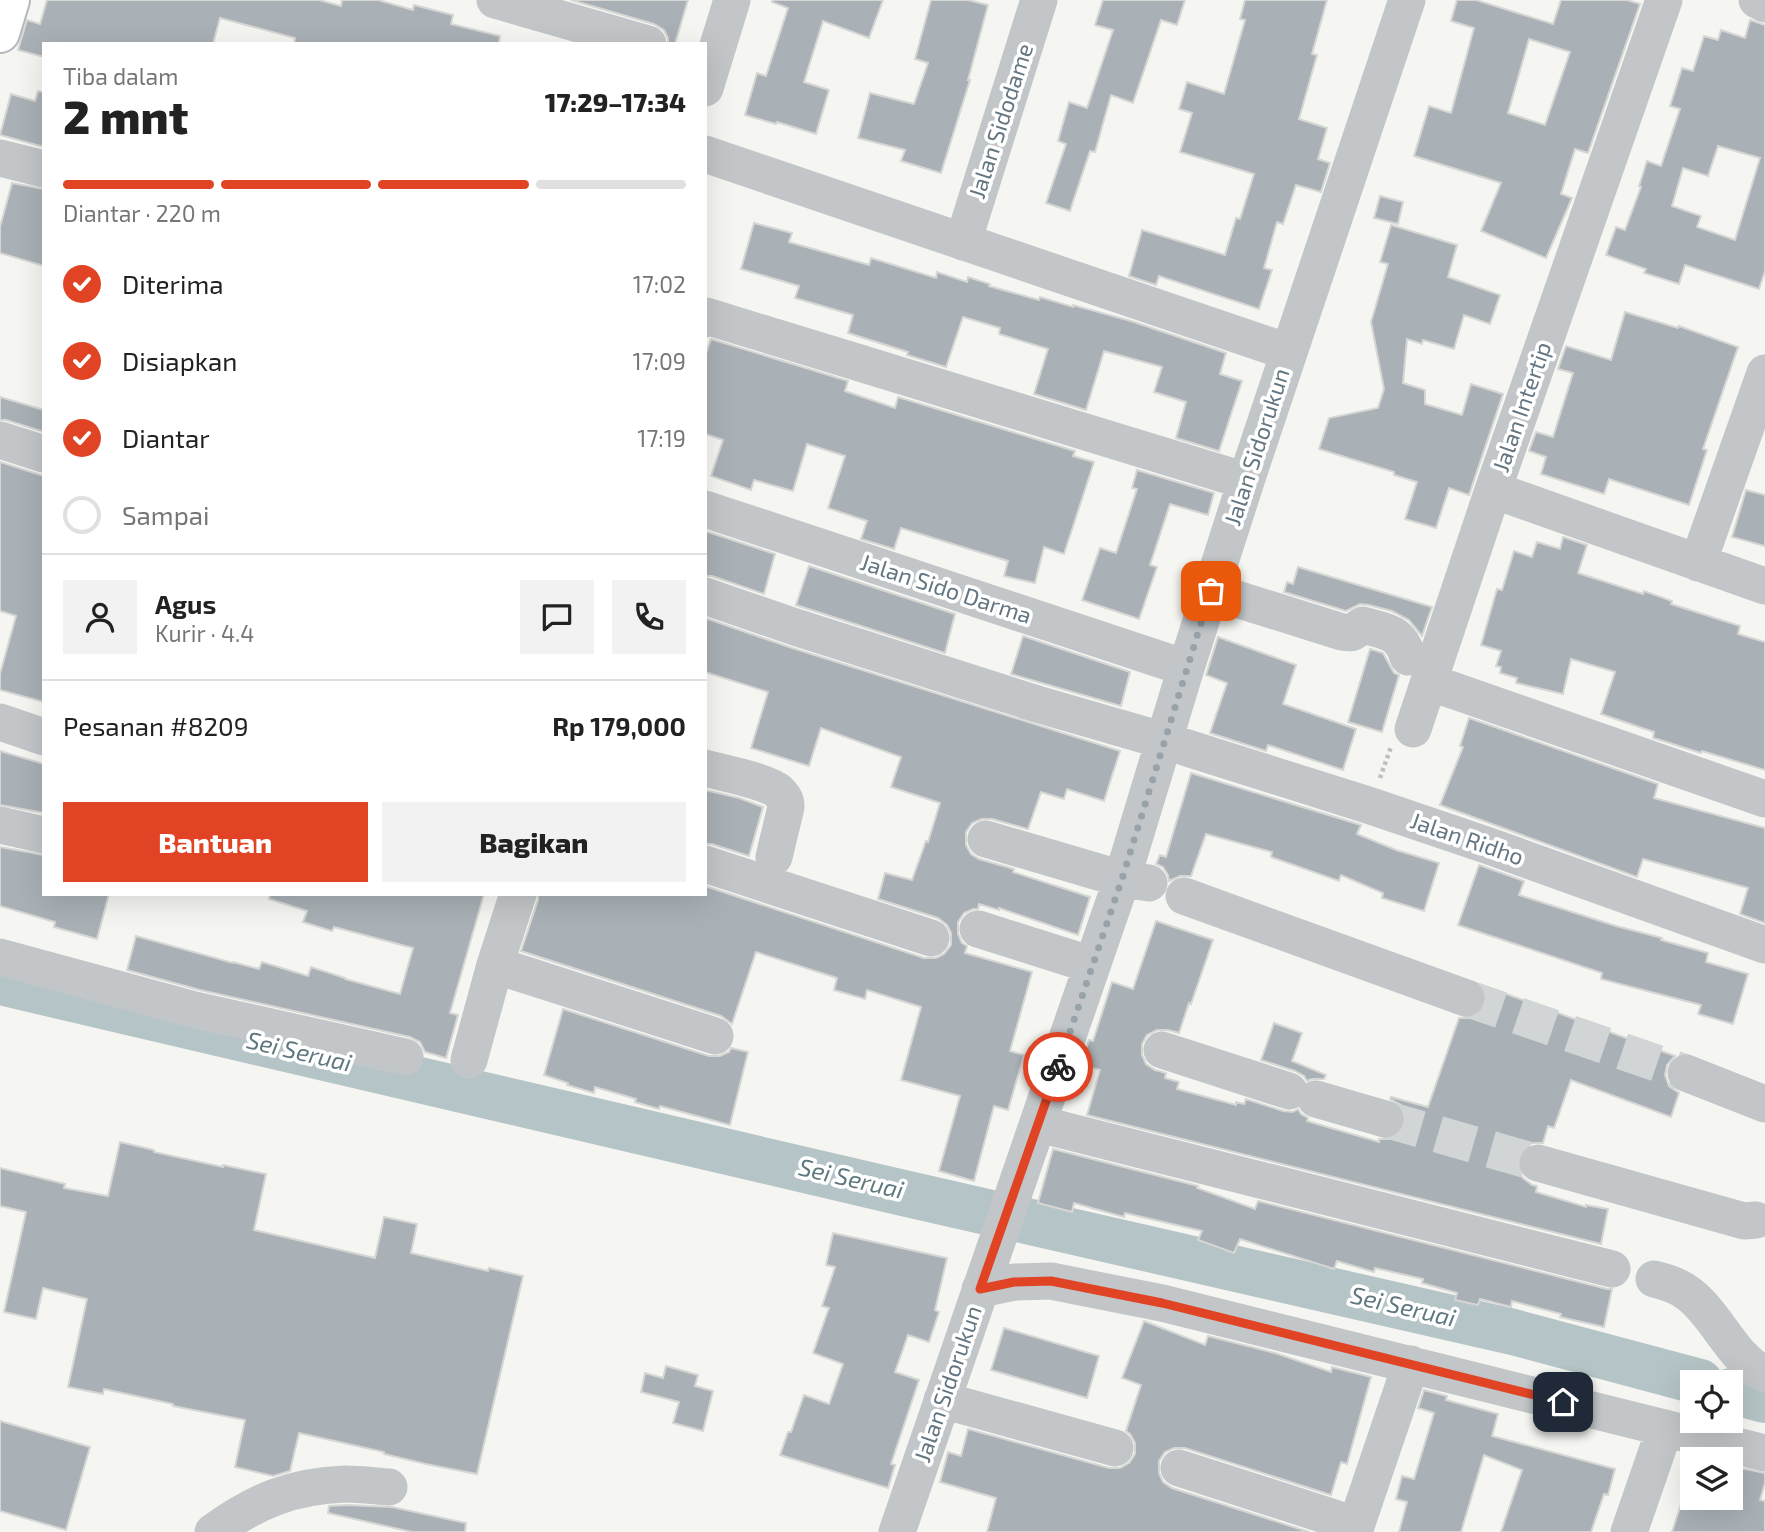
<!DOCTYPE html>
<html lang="id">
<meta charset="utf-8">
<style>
:root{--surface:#fff;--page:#f2f2f2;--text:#222;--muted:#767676;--line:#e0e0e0;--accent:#e04425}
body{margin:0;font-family:"Exo 2",sans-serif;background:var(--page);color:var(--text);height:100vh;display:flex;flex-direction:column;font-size:26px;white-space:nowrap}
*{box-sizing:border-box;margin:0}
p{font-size:23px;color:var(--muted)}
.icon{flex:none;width:38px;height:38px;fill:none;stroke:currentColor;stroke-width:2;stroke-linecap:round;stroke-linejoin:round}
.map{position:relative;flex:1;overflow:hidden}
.drawer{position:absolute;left:42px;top:42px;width:665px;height:854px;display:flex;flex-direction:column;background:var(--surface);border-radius:0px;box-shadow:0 7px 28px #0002}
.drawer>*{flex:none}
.tools{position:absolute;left:1680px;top:1370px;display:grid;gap:14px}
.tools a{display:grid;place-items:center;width:63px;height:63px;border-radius:0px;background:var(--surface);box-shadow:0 7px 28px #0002;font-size:35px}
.pin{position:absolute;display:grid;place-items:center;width:60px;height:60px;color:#fff;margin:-30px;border-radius:14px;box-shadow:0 4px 10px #0006}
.courier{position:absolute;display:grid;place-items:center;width:70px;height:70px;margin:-35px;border:5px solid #e04425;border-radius:50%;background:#fff;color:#222;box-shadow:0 2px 9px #0007}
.headline em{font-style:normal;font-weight:800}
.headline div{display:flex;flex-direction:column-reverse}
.headline{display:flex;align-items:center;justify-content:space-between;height:119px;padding:0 21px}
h1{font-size:46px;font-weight:800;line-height:52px}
.bar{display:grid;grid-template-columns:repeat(4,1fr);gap:10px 7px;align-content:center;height:84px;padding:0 21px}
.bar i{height:9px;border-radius:5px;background:var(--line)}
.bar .current{background:var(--accent)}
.bar p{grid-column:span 4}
.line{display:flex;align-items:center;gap:18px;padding:0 21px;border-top:2px solid var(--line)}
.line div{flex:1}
.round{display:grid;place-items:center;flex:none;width:74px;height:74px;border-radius:0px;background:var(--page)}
ol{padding:0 21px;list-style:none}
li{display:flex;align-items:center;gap:21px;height:77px}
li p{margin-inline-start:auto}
li .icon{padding:7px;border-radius:50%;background:var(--accent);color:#fff;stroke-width:4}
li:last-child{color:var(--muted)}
li i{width:38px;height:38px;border:4px solid var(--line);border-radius:50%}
.action{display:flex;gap:14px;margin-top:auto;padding:14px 21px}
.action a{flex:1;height:80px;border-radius:0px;background:var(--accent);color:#fff;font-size:28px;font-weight:800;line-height:80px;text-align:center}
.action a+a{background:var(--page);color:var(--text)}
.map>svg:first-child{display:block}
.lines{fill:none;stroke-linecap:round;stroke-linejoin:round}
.river{stroke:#b5c4c6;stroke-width:46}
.building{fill:#a9b1b6;stroke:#d6d6d4;stroke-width:2;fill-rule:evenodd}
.minor-tunnel{stroke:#d1d5d5;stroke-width:37;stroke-dasharray:37 18;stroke-linecap:butt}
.major-casing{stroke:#b3b8bb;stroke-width:42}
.path{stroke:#bcbec0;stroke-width:4.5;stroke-dasharray:3.5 3.5;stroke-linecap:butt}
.minor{stroke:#c2c6c9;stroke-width:37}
.major{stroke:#fff;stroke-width:38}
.done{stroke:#97a2a9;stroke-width:7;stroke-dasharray:0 12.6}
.route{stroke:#e04425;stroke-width:9}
.labels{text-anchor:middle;stroke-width:7;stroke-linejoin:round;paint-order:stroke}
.street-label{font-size:23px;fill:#647682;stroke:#fff}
.water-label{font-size:24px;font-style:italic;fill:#5f787f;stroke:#fff}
</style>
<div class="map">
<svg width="1765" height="1532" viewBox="0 0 1765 1532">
<rect width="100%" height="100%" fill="#f5f5f1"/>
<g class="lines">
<!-- river -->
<path class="river" d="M 0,982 L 899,1192 L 1513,1332 L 1700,1382
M 1731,1391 L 1765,1400"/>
</g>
<!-- building -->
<path class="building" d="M 47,0 L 319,0 L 341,6 L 342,0 L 378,0 L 413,10 L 414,5 L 453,15 L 451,24 L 500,36 L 499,44 L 294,44 L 295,38 L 220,18 L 213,44 L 44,44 L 44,57 L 18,50 L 27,20 L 40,24 Z
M 571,0 L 688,0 L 675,44 L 668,44 L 668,38 L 664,30 L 654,24 Z
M 773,0 L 883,0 L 869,38 L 823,21 L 804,82 L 829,90 L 816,134 L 777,122 L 776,124 L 745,115 L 757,73 L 766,76 L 788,8 L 772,2 Z
M 931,0 L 968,0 L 988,5 L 968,80 L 970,80 L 941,173 L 901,161 L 905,150 L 858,138 L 870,93 L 914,104 L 928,63 L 915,59 Z
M 1103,0 L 1185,0 L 1177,25 L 1161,20 L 1133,103 L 1111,95 L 1095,152 L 1090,151 L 1070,211 L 1046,203 L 1066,144 L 1058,141 L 1069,102 L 1087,108 L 1113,30 L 1095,25 Z
M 1245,0 L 1327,0 L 1312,54 L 1317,55 L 1299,119 L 1327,128 L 1318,159 L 1330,163 L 1321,192 L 1296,185 L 1283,224 L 1277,222 L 1264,268 L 1272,270 L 1259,309 L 1159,276 L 1156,285 L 1129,276 L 1142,230 L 1225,255 L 1236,218 L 1240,219 L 1254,174 L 1180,152 L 1192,113 L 1179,109 L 1187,82 L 1224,94 L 1245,20 L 1240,19 Z
M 1457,0 L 1476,0 L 1553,24 L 1561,0 L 1627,0 L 1640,4 L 1588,153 L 1575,149 L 1561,194 L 1572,198 L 1546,258 L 1481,231 L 1501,183 L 1414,156 L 1429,106 L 1451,113 L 1474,28 L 1451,21 ZM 1529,39 L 1570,52 L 1545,125 L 1508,113 Z
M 1750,20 L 1765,25 L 1765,271 L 1759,289 L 1685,265 L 1679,284 L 1644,273 L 1646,269 L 1606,255 L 1616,227 L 1625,230 L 1641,187 L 1639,186 L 1647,161 L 1661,166 L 1680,109 L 1670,106 L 1682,68 L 1693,71 L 1704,36 L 1718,40 L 1721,30 L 1745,38 ZM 1718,146 L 1760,158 L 1735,240 L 1697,227 L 1701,216 L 1672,206 L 1683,168 L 1708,176 Z
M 38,91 L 44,92 L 44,147 L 0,135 L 11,94 L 35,101 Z
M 12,183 L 44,189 L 44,266 L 0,253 L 0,227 Z
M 1380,196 L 1403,202 L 1398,224 L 1374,218 Z
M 754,223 L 792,233 L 789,242 L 869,265 L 871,258 L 936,278 L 937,272 L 967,282 L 968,277 L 990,284 L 989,286 L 1039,300 L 1040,297 L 1073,307 L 1073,305 L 1131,321 L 1226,353 L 1220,374 L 1242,381 L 1219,451 L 1176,438 L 1186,402 L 1154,392 L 1162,367 L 1104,351 L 1086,410 L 1034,394 L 1048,349 L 999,334 L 1000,328 L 963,317 L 946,367 L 907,355 L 908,352 L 848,333 L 853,315 L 795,298 L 799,286 L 741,269 Z
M 1391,225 L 1457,245 L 1448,277 L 1500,295 L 1490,324 L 1464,315 L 1454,349 L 1423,340 L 1422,344 L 1407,339 L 1403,383 L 1425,390 L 1425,404 L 1462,415 L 1471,384 L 1503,394 L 1469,495 L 1449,488 L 1436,528 L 1405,519 L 1417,482 L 1394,475 L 1394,472 L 1319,449 L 1329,418 L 1378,408 L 1384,389 L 1371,322 L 1388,264 L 1380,262 Z
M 1625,312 L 1678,328 L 1679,326 L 1738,347 L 1703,449 L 1707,450 L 1689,505 L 1609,479 L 1604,494 L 1541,474 L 1546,457 L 1529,451 L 1536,432 L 1553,437 L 1573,373 L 1558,369 L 1566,346 L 1611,360 Z
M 711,339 L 848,381 L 845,391 L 895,408 L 898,397 L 1075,451 L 1073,456 L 1094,462 L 1064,554 L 1044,547 L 1035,583 L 1004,576 L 1008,561 L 901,528 L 894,549 L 861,539 L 867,521 L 828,508 L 845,456 L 807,444 L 793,491 L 754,480 L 751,490 L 711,476 L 723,440 L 705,434 L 705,356 Z
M 0,397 L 44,410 L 44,432 L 6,420 L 0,420 Z
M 0,462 L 44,476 L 44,702 L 0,690 L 0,674 L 16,616 L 0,611 Z
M 1137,470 L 1214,493 L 1208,515 L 1170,504 L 1150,565 L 1157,567 L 1139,619 L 1082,600 L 1100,548 L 1116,553 L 1137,489 L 1132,488 Z
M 1746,490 L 1765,495 L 1765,546 L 1732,537 Z
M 705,531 L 775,554 L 764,594 L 712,576 L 705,576 Z
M 1563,537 L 1587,545 L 1578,573 L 1643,594 L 1644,591 L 1672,601 L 1671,604 L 1740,626 L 1738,634 L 1765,642 L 1765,770 L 1702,751 L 1701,753 L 1660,740 L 1653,738 L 1654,732 L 1601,714 L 1615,672 L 1571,659 L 1563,694 L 1516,683 L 1517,678 L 1500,673 L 1501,667 L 1496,666 L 1501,651 L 1481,645 L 1497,589 L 1502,590 L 1514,551 L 1532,557 L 1537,542 L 1560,549 Z
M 809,566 L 955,614 L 945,653 L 796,605 Z
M 1298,567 L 1432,607 L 1422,636 L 1409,620 L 1392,611 L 1369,605 L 1360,604 L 1346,611 L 1284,592 L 1287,582 L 1293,584 Z
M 705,618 L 789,647 L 1120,751 L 1104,801 L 1067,789 L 1064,799 L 1041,792 L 1028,829 L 992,819 L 982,819 L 972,823 L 966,832 L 966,845 L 971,854 L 979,859 L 1014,869 L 1013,872 L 1090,897 L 1078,935 L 999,908 L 999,910 L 979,904 L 978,909 L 973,909 L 964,913 L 958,922 L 958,934 L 962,943 L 967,946 L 965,953 L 1032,972 L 1010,1051 L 1024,1055 L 1008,1110 L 994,1106 L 974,1181 L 939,1171 L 960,1096 L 901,1080 L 921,1007 L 867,990 L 865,999 L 834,990 L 837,978 L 756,952 L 732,1024 L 721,1016 L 521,951 L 538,900 L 538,894 L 705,894 L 705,886 L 924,958 L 936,958 L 944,954 L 951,945 L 951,933 L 947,925 L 938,918 L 878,899 L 885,873 L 912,880 L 926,841 L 928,842 L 940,803 L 891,787 L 901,757 L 821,728 L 809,766 L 751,748 L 768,692 L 705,672 Z
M 1023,636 L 1130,672 L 1121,706 L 1011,674 Z
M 1218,637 L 1296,665 L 1283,704 L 1356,729 L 1343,770 L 1268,745 L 1266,751 L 1210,733 L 1227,683 L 1206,675 Z
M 1370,649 L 1383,653 L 1394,673 L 1399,675 L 1382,732 L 1348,722 Z
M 1469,718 L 1658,784 L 1654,798 L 1765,828 L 1765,923 L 1740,914 L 1748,888 L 1643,859 L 1637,877 L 1440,805 L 1463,747 L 1460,746 Z
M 0,751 L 44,764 L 44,813 L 0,805 Z
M 1191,773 L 1361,825 L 1357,834 L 1396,850 L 1439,863 L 1424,911 L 1382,898 L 1383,893 L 1341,875 L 1339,881 L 1271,857 L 1272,852 L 1206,834 L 1191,876 L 1180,876 L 1169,881 L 1168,875 L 1163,867 L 1156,864 L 1160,855 L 1166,857 Z
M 705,790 L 739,798 L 763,807 L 749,856 L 712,844 L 705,844 Z
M 0,847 L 44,855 L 44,894 L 109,894 L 97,939 L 54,927 L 55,922 L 0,906 Z
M 1479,865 L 1524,881 L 1519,895 L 1616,926 L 1662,938 L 1661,940 L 1708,953 L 1706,962 L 1748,974 L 1733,1024 L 1698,1014 L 1701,1005 L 1601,979 L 1602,973 L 1458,925 Z
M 270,894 L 484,894 L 450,1013 L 458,1015 L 446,1058 L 425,1052 L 420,1042 L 410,1037 L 200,990 L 127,970 L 136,936 L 233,963 L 233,962 L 259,969 L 262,962 L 308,976 L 311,967 L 345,978 L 345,979 L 400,994 L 413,948 L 334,927 L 332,931 L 303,922 L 307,911 L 269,899 Z
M 1156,921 L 1213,940 L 1191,1004 L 1189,1003 L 1179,1033 L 1168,1030 L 1157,1030 L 1147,1035 L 1142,1044 L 1142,1055 L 1146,1064 L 1155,1070 L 1166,1073 L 1165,1078 L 1179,1082 L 1177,1089 L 1236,1105 L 1236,1102 L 1244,1104 L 1246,1099 L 1283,1111 L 1293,1112 L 1298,1109 L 1301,1114 L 1308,1118 L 1307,1121 L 1379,1142 L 1379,1139 L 1391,1139 L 1399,1135 L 1405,1125 L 1405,1115 L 1401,1105 L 1390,1099 L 1391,1097 L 1428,1107 L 1459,1018 L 1470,1018 L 1479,1014 L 1485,1006 L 1487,995 L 1482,985 L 1675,1056 L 1667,1065 L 1665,1075 L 1669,1086 L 1679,1093 L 1671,1117 L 1571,1080 L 1554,1128 L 1548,1126 L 1543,1143 L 1532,1143 L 1524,1148 L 1518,1157 L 1518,1169 L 1523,1178 L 1532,1185 L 1537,1186 L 1536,1192 L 1586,1207 L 1586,1205 L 1608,1209 L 1601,1244 L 1087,1115 L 1100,1070 L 1081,1064 L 1089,1040 L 1093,1041 L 1112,982 L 1133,989 Z
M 563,1009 L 709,1056 L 720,1056 L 729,1052 L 731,1048 L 748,1052 L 730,1125 L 660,1106 L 659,1109 L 635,1102 L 636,1099 L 595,1087 L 594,1093 L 567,1085 L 568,1083 L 544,1075 Z
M 1274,1023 L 1302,1033 L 1292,1061 L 1326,1075 L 1324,1079 L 1312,1079 L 1307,1081 L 1304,1076 L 1295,1071 L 1261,1060 Z
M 120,1142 L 154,1150 L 154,1152 L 223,1167 L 223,1165 L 266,1174 L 254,1230 L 375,1258 L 384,1217 L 417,1224 L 411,1253 L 488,1271 L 489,1268 L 523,1276 L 477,1474 L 426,1464 L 384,1454 L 384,1452 L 299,1433 L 290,1471 L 273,1476 L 235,1467 L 245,1420 L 173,1406 L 173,1404 L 104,1389 L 103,1394 L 68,1387 L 87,1299 L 43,1288 L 36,1319 L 4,1312 L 26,1212 L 0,1206 L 0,1168 L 65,1184 L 64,1188 L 108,1196 Z
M 1053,1149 L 1198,1186 L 1197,1188 L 1255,1209 L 1258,1201 L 1607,1289 L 1612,1289 L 1604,1327 L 1560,1317 L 1561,1314 L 1512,1301 L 1511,1307 L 1480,1299 L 1478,1305 L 1455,1300 L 1457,1293 L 1422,1283 L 1423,1279 L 1375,1268 L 1374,1272 L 1337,1261 L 1334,1269 L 1240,1239 L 1234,1253 L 1198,1240 L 1202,1231 L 1125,1213 L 1124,1217 L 1074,1203 L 1072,1212 L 1038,1203 Z
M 833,1233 L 947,1258 L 935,1310 L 939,1312 L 929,1342 L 908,1335 L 895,1372 L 919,1380 L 891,1464 L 895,1465 L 888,1488 L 780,1455 L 788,1432 L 791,1432 L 804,1395 L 829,1404 L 843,1364 L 813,1353 L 829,1308 L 822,1306 L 835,1267 L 826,1265 Z
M 1144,1321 L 1205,1345 L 1208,1336 L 1275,1353 L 1331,1372 L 1332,1367 L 1371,1377 L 1347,1464 L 1341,1462 L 1331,1495 L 1185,1448 L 1174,1448 L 1165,1452 L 1159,1461 L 1159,1473 L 1163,1482 L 1172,1488 L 1309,1532 L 987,1532 L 996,1498 L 940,1482 L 948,1452 L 961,1456 L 968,1429 L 1109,1468 L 1120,1468 L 1129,1463 L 1135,1454 L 1135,1443 L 1130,1434 L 1126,1431 L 1141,1385 L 1122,1378 Z
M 1004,1328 L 1099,1356 L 1087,1398 L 991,1370 Z
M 666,1366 L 698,1375 L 695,1386 L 713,1391 L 703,1431 L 673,1423 L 679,1402 L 641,1392 L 645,1373 L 663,1378 Z
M 1424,1390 L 1447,1396 L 1446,1400 L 1498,1414 L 1492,1436 L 1615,1469 L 1608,1495 L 1604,1494 L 1591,1532 L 1501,1532 L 1522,1470 L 1484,1455 L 1461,1532 L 1399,1532 L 1407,1502 L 1396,1499 L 1402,1476 L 1414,1479 L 1434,1413 L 1418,1408 Z
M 0,1421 L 90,1447 L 66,1530 L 0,1511 Z
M 1731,1466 L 1765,1473 L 1765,1483 L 1760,1500 L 1765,1501 L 1765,1532 L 1672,1532 L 1683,1498 L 1731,1498 Z
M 346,1505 L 392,1507 L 466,1523 L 465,1532 L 412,1532 L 328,1513 L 329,1506 Z"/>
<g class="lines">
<!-- minor-tunnel -->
<path class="minor-tunnel" d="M 1466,998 L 1686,1073
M 1385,1119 L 1538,1163"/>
<!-- major casing -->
<g class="major-casing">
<path id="major" d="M 0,33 L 10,0"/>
</g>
<!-- path -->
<path class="path" d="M 1380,778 L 1391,747"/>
<!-- minor -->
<path class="minor" d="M 495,0 L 648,44
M 1757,0 L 1765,4
M 705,88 L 732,0
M 705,154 L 1288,352
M 0,158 L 44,169
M 963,242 L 1039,0
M 705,319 L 706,316 L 1246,481
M 0,440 L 44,454
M 1493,490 L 1765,586
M 705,509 L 1186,668
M 1698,563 L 1765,373
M 1211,591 L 1342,632 C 1355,635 1354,630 1363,625 C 1387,632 1400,631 1408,657
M 705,596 L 795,627 L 1037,704 L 1165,741 L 1371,806 L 1489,846 L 1765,945
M 1429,682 L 1765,799
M 0,722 L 44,737
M 1413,729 L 1493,490 L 1664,0
M 705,768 C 723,773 767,781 779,792 C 784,797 786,800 786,807 L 774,857
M 0,825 L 44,835
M 986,839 L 1122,879 L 1149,883
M 705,864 L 931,938
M 518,894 L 495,965 L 715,1036
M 1184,896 L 1466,998
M 978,929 L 1092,965
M 0,957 L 195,1010 L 405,1057
M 1162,1050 L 1289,1091
M 469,1060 L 495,965
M 1686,1073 L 1765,1104
M 1316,1099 L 1385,1119
M 1039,1124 L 1612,1269
M 1538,1163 L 1744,1221 L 1756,1220
M 1654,1279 C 1667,1282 1679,1286 1689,1294 C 1718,1316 1732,1359 1765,1374
M 980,1289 L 1015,1282 L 1051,1281 L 1162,1303 L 1765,1453
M 942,1400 L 1115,1448
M 1179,1468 L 1356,1525
M 213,1532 C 256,1501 292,1486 345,1484 C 360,1484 375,1486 389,1487
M 897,1532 L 1122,879 L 1186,668 L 1246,481 L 1407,0
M 1354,1532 L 1411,1364
M 1629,1532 L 1665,1428"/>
<!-- major -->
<use href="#major" class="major"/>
</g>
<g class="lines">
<!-- done -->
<path class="done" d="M 1058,1067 L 1122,879 L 1211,591"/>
<!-- route -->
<path class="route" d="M 1058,1067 L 980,1289 L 1014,1282 L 1051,1281 L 1162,1303 L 1563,1402"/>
</g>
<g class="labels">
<!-- street labels -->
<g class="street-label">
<text transform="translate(1001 121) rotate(-72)" y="8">Jalan Sidodame</text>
<text transform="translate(1522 407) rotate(-71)" y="8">Jalan Intertip</text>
<text transform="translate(1257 447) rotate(-72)" y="8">Jalan Sidorukun</text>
<text transform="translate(946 589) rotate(18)" y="8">Jalan Sido Darma</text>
<text transform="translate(1467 839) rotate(19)" y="8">Jalan Ridho</text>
<text transform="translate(948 1384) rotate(-71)" y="8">Jalan Sidorukun</text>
</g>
<!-- water labels -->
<g class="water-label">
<text transform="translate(299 1052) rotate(13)" y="8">Sei Seruai</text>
<text transform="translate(851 1179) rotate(13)" y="8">Sei Seruai</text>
<text transform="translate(1403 1307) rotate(13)" y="8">Sei Seruai</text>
</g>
</g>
</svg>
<div class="tools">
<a><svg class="icon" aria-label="locate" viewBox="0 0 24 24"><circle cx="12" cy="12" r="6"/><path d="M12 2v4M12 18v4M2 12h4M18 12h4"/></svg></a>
<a><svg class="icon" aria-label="layers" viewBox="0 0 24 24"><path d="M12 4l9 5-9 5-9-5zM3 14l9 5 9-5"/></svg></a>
</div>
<div class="pin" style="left:1211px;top:591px;background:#ea580c"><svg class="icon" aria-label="bag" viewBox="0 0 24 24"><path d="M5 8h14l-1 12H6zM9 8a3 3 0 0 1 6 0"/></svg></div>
<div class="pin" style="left:1563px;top:1402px;background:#1f2937"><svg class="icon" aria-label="home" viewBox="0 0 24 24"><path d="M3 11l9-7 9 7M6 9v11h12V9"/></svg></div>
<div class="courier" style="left:1058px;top:1067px"><svg class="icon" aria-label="bike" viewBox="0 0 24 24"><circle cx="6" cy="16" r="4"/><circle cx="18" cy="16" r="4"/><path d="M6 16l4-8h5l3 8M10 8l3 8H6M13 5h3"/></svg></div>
<section class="drawer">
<div class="headline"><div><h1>2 mnt</h1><p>Tiba dalam</p></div><em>17:29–17:34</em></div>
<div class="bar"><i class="current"></i><i class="current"></i><i class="current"></i><i></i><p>Diantar · 220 m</p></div>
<ol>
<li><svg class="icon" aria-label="check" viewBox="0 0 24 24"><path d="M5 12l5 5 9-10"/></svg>Diterima<p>17:02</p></li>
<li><svg class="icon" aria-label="check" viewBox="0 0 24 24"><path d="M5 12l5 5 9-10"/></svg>Disiapkan<p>17:09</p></li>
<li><svg class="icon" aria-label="check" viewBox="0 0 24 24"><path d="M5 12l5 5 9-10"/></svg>Diantar<p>17:19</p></li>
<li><i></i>Sampai</li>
</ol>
<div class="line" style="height:126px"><a class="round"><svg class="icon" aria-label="person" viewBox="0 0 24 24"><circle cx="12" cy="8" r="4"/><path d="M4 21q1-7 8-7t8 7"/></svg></a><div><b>Agus</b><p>Kurir · 4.4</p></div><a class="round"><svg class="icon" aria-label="chat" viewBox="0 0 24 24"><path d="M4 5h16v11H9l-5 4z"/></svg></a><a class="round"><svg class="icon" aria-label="phone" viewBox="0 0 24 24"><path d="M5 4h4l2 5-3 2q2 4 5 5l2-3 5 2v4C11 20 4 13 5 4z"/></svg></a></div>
<div class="line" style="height:91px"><div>Pesanan #8209</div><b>Rp 179,000</b></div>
<div class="action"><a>Bantuan</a><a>Bagikan</a></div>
</section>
</div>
